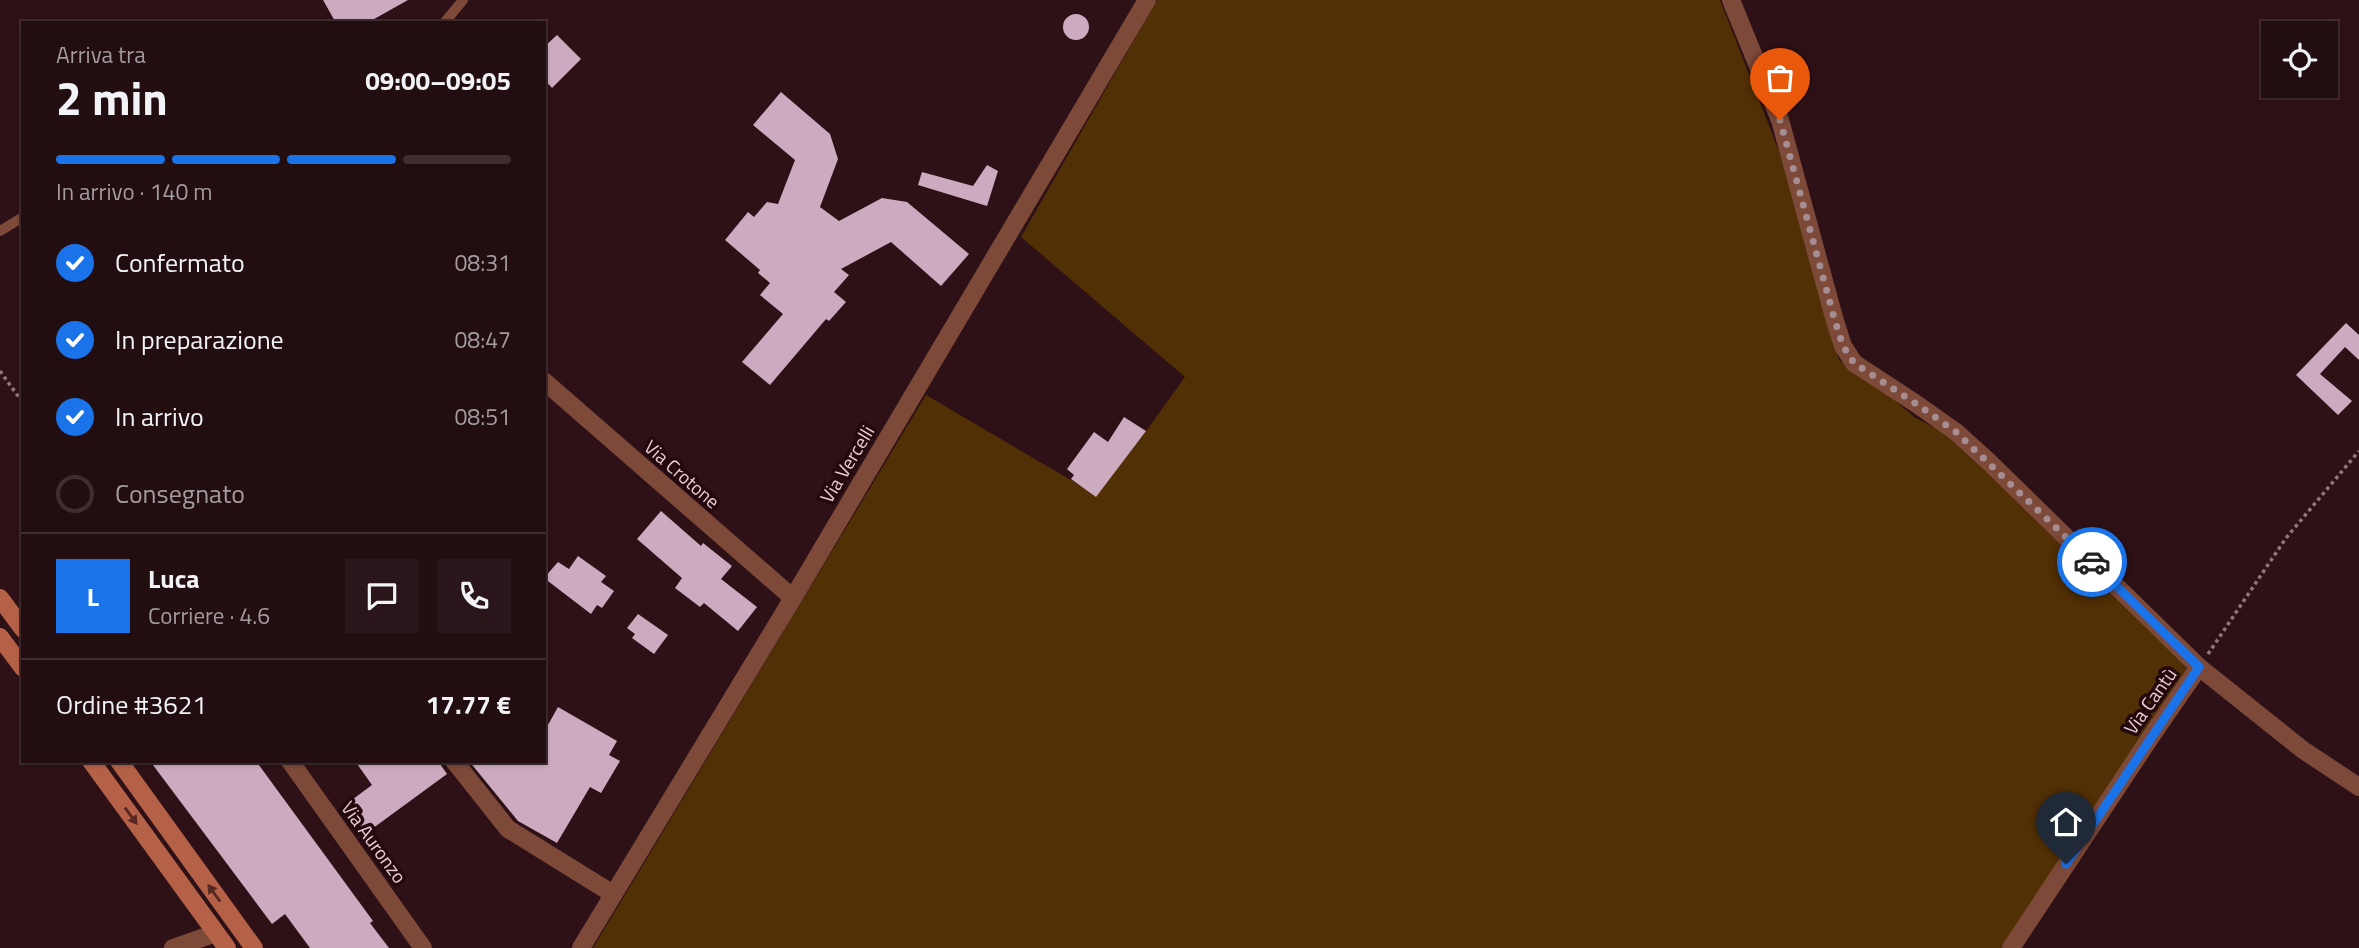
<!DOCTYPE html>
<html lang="it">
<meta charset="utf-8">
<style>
:root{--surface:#220d11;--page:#2a161a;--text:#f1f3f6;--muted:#a29c9f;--line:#3f2d31;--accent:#1a73e8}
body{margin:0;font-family:"Titillium Web",sans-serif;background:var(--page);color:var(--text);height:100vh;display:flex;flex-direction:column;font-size:26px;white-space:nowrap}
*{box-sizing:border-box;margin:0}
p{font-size:23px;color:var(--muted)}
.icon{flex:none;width:38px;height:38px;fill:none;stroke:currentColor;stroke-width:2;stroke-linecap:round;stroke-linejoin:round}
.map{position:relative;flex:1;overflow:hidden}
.drawer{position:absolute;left:21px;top:21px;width:525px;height:742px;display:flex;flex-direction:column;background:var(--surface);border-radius:0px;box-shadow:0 2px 5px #0004,0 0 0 2px var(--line)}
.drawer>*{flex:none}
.fabs{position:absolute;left:2261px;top:21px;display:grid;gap:14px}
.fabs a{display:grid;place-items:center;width:77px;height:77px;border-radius:0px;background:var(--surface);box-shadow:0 2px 5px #0004,0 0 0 2px var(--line);font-size:35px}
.pin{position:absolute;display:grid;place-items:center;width:60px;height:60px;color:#fff;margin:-72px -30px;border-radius:50% 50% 50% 0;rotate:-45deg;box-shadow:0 0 7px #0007}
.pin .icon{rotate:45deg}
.courier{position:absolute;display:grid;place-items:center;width:70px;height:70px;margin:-35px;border:5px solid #1a73e8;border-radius:50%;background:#fff;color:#222;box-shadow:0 2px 9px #0007}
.head em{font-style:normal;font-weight:700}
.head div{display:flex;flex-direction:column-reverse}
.head{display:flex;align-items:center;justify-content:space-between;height:119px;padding:0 35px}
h1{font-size:46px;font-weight:700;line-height:52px}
.bar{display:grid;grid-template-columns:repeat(4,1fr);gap:10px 7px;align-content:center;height:84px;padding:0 35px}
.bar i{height:9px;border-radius:5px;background:var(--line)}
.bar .on{background:var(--accent)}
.bar p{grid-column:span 4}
.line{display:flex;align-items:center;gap:18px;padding:0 35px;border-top:2px solid var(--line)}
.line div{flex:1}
.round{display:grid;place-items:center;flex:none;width:74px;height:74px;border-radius:0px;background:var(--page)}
ol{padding:0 35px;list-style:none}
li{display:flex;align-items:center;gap:21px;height:77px}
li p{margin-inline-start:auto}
li .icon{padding:7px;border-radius:50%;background:var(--accent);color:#fff;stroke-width:4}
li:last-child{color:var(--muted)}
li i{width:38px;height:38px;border:4px solid var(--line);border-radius:50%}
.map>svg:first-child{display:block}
.green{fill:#523005}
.building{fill:#ccabc0}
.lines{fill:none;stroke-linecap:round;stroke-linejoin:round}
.path{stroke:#8f777b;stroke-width:3.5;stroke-dasharray:3.5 3.5;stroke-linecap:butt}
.service{stroke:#7d4939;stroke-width:10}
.minor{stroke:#7d4939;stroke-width:18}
.secondary{stroke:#b56148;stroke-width:18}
.oneway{fill:#572722}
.done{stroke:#a58d91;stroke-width:7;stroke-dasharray:0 12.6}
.route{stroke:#1a73e8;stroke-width:9}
.labels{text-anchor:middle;stroke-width:7;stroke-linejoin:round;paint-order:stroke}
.street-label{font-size:19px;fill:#e5d0d3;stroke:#24080e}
</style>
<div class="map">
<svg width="2359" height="948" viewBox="0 0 2359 948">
<rect width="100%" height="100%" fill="#2e1117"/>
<!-- green -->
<path class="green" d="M 1157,0 L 1720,0 L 1789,177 L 1839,360 L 1891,397 L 1914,417 L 1943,432 L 2049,528 L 2183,659 L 2187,671 L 2004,948 L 593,948 L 926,395 L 1086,489 L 1141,438 L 1185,377 L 1021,237 Z"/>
<!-- building -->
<path class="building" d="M 323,0 L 408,0 L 367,23 L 336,23 Z
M1063 27a13 13 0 1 1 26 0a13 13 0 1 1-26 0Z
M 557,35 L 581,59 L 552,88 L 544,79 L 544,47 Z
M 781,92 L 830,134 L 838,159 L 820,207 L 839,221 L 882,198 L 907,202 L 969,254 L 941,286 L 891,242 L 841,269 L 849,275 L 834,292 L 846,302 L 829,321 L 826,319 L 770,385 L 742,362 L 783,314 L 760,295 L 770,283 L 758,273 L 760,270 L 725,240 L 748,212 L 754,217 L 767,202 L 778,204 L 795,160 L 753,125 Z
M 987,165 L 998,171 L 987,206 L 918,185 L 922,172 L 973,186 Z
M 2346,323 L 2359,335 L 2359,360 L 2345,347 L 2320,374 L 2352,401 L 2338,415 L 2296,375 Z
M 1124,417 L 1146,431 L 1096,497 L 1071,479 L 1074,475 L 1067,469 L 1094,432 L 1108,442 Z
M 661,511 L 701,546 L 703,543 L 732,566 L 721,579 L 757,607 L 738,631 L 704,603 L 700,607 L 675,588 L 682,578 L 637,539 Z
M 578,556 L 606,576 L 601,582 L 614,591 L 602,608 L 597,605 L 591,614 L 544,578 L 558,562 L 569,569 Z
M 638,614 L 668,635 L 654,654 L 632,638 L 635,634 L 627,628 Z
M 558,707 L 617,741 L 609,755 L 620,761 L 601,793 L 590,787 L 557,843 L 518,821 L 469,761 L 544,761 L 544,732 Z
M 150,761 L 256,761 L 373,921 L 370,923 L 389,948 L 310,948 L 285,914 L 272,924 Z
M 355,761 L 438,761 L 447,774 L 365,834 L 345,805 L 372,785 Z"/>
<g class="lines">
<!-- path -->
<path class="path" d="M 0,371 L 23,403
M 2208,654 L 2286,538 L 2359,451"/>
<!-- service -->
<path class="service" d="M 444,23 L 463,0
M 0,231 L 23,217"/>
<!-- minor -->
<path class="minor" d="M 1731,0 L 1780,120 L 1835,321 L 1843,346 L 1854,363 L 1918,405 L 1956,432 L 1988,461 L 2199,667 L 2303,750 L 2359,787
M 544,381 L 793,598
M 290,761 L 423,948
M 454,761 L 508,829 L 613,894
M 173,948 L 216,933
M 581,948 L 793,598 L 1147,0
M 2011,948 L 2150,738 L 2199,667"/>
<!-- secondary -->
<path class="secondary" d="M 0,598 L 23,629
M 0,637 L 23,668
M 91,761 L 227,948
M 119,761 L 254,948"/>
</g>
<!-- one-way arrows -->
<defs><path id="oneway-solid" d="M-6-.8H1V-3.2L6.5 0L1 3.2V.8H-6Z" transform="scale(1.75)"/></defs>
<g class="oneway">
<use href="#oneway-solid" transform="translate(131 816) rotate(54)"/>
<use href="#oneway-solid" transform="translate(214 893) rotate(-126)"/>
</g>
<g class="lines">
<!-- done -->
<path class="done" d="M 1780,120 L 1835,321 L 1843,346 L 1854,363 L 1918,405 L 1956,432 L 2092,562"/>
<!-- route -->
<path class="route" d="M 2066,864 L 2199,667 L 2092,562"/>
</g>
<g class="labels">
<!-- street labels -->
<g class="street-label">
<text transform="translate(847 464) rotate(-59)" y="7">Via Vercelli</text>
<text transform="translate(682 474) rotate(41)" y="7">Via Crotone</text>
<text transform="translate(2150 701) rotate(-55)" y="7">Via Cantù</text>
<text transform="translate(374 842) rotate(54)" y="7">Via Auronzo</text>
</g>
</g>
</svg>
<div class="fabs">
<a><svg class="icon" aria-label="locate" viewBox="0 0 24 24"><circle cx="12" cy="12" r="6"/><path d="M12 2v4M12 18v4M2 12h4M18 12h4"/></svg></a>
</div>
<div class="pin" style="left:1780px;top:120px;background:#ea580c"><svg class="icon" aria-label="bag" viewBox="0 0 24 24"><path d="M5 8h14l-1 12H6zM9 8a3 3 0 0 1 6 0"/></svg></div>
<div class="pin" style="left:2066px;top:864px;background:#1f2937"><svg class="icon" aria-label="home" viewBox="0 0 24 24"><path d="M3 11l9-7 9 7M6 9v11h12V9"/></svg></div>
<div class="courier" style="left:2092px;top:562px"><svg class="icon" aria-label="car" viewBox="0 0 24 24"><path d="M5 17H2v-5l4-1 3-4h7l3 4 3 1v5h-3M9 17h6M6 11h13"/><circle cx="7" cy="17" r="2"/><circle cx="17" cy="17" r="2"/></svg></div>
<section class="drawer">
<div class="head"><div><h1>2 min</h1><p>Arriva tra</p></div><em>09:00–09:05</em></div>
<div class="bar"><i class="on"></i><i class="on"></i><i class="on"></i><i></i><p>In arrivo · 140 m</p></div>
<ol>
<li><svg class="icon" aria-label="check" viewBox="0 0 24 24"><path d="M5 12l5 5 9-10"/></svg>Confermato<p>08:31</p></li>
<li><svg class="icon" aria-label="check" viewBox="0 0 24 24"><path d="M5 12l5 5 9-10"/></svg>In preparazione<p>08:47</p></li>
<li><svg class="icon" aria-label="check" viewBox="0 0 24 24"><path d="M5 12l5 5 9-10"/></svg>In arrivo<p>08:51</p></li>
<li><i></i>Consegnato</li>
</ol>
<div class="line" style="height:126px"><b class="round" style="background:var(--accent);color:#fff">L</b><div><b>Luca</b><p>Corriere · 4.6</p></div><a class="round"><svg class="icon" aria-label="chat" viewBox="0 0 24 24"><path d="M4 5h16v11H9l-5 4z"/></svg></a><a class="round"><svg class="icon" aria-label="phone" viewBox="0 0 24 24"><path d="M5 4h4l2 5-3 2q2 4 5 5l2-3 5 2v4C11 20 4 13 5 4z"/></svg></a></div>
<div class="line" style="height:91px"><div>Ordine #3621</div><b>17.77 €</b></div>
</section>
</div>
